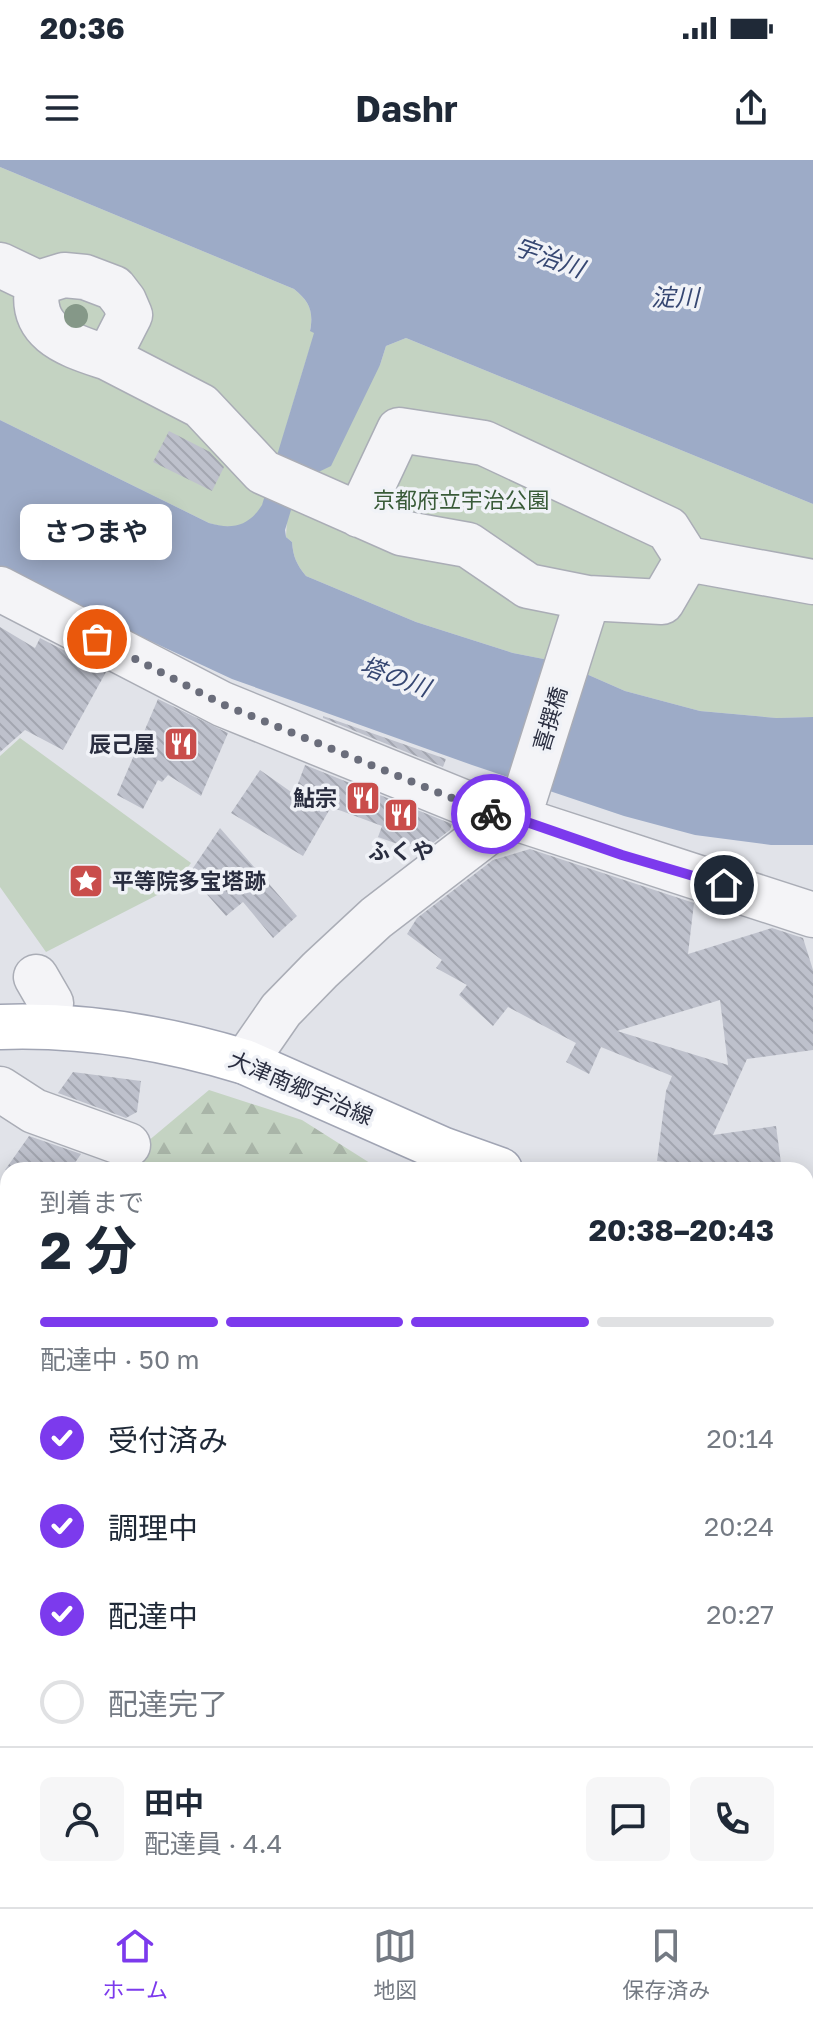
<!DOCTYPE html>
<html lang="ja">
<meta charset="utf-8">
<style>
:root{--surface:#fff;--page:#f6f6f7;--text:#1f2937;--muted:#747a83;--line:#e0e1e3;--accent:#7c3aed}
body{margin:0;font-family:"Golos Text","Noto Sans JP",sans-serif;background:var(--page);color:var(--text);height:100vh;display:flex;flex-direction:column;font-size:30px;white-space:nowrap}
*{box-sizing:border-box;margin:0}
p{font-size:26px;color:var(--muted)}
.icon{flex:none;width:44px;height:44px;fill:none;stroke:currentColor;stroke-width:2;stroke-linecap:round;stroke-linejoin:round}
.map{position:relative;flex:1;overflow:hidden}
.sheet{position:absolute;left:0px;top:1002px;width:814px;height:746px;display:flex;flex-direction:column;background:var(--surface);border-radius:24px 24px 0 0;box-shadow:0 4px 20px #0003}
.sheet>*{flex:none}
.pin{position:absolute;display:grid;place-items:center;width:68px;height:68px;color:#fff;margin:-34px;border:4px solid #fff;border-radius:50%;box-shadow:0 2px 8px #0007}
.courier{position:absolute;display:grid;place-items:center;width:80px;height:80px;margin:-40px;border:6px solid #7c3aed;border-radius:50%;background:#fff;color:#222;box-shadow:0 2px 10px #0007}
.bubble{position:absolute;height:56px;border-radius:12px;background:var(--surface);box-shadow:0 4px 20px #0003;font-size:26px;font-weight:700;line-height:56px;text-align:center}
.overview em{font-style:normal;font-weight:700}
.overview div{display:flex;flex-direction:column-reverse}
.overview{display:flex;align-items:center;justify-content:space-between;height:136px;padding:0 40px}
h1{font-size:52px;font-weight:700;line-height:60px}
.bar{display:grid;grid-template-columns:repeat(4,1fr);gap:12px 8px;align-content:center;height:96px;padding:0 40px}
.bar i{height:10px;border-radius:6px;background:var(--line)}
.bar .selected{background:var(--accent)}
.bar p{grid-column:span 4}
.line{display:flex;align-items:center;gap:20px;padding:0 40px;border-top:2px solid var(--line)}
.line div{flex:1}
.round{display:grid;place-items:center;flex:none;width:84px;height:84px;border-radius:12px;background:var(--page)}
ol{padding:0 40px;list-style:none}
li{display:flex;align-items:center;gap:24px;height:88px}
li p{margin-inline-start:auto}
li .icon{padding:8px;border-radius:50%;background:var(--accent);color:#fff;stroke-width:4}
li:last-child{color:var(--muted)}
li i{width:44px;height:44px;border:4px solid var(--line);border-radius:50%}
.status{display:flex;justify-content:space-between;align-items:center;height:56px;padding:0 40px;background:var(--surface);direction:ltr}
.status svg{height:22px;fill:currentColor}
header{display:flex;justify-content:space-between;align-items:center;height:104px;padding:0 40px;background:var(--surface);font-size:36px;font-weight:700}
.tabs{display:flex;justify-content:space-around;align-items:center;height:112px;border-top:2px solid var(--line);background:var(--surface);font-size:22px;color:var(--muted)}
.tabs a{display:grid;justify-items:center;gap:4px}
.tabs .selected{color:var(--accent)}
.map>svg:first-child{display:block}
.forest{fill:url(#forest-firs)}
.park{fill:#c4d3c2}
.water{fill:#9dabc7}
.building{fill:url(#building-back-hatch);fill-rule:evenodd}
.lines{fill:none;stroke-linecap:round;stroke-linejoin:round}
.minor-casing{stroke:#aaadb6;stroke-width:47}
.major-casing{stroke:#a1a5b4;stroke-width:47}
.minor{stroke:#f4f4f7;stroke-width:44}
.major{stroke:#fff;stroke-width:44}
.tree{fill:#859888}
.done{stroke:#6a6d7b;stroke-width:8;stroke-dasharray:0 14.4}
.route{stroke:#7c3aed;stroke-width:10}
.labels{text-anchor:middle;stroke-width:7;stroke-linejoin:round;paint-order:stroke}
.park-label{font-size:22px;fill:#395b38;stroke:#f0f2f7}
.street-label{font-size:22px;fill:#2a2e40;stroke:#f0f2f7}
.poi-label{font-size:22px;font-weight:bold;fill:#2a2e40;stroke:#f0f2f7;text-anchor:end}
.water-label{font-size:24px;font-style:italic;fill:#364772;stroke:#f0f2f7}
</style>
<div class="status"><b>20:36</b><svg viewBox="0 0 49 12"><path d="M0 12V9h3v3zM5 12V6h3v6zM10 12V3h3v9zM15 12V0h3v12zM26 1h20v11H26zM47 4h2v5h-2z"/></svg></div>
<header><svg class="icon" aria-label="menu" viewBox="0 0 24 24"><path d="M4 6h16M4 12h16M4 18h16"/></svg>Dashr<svg class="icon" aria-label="share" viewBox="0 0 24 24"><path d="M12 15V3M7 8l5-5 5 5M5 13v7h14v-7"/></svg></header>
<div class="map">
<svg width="813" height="1747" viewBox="0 0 813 1747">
<defs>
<pattern id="forest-firs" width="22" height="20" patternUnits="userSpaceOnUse" patternTransform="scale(2)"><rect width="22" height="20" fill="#c4d3c2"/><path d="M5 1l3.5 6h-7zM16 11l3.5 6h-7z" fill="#a9b5a8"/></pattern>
<pattern id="building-back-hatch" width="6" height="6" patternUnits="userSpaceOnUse" patternTransform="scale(2)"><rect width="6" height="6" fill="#bec1cc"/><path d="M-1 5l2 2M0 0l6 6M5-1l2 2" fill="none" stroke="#a3a6b0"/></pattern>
</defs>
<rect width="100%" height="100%" fill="#e1e3e9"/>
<!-- forest -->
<path class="forest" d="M 209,930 L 302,960 L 381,1010 L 137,1010 L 141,987 Z
M 813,1086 L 813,1614 L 806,1599 L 806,1087 Z
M 8,1378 L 8,1539 L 0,1530 L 0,1383 Z"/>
<!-- park -->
<path class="park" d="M 0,7 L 294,129 C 309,141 314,151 310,170 L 315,172 C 304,206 294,240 284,274 C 278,296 271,339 255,356 C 243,370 225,368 209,363 L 0,260 Z
M 406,178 L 813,344 L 813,557 L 777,558 L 700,551 L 625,531 L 559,502 L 513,493 L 416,462 L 306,416 C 297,405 293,397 292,382 L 286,377 L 287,359 L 294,340 L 380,205 L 386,186 Z
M 20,578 L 191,703 L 173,727 L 46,792 L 0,727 L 0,596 Z
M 806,1715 L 813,1733 L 813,1747 L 631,1747 L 641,1740 L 806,1740 Z"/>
<!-- water -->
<path class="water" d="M 0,0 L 813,0 L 813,344 L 406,178 L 386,186 L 380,205 L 331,306 L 306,318 L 294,340 L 285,370 L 286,377 L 292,382 C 293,397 297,405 306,416 L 416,462 L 513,493 L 559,502 L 625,531 L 700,551 L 777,558 L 813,557 L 813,685 L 771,685 L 695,675 L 624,656 L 472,605 L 232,519 L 0,411 L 0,260 L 209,363 C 232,370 249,366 262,345 L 314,173 L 310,171 C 314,151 309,141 294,129 L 0,7 Z"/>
<!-- building -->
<path class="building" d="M 169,271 L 210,292 L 224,307 L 212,331 L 153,302 Z
M 0,467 L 35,488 L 40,478 L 106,512 L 63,590 L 25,570 L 0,592 Z
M 158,539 L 228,573 L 201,636 L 168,615 L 162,622 L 158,620 L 143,649 L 117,635 Z
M 323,556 L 446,599 L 443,607 L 323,558 Z
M 305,605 L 452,664 L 450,670 L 425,689 L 405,682 L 403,686 L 378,677 L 382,666 L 331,647 L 303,696 L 231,653 L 260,610 L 294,634 Z
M 220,668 L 297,756 L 273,778 L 243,742 L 226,756 L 189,714 Z
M 530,689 L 694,743 L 688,794 L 772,768 L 803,778 L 813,810 L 813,890 L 747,899 L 713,975 L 776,966 L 781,1003 L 734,1009 L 657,1001 L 666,931 L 672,916 L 601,887 L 589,914 L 566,902 L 576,883 L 508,847 L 493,866 L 459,835 L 467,825 L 436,808 L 442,800 L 407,774 L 417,758 L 493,700 ZM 720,840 L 728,905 L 617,871 Z
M 73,912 L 141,921 L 137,952 L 126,958 L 58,933 Z
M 29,976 L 81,994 L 70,1010 L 5,1010 Z"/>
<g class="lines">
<!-- minor casing -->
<g class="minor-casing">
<path id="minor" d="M 0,105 L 38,123 L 64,115 L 85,117 L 114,128 L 124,141 L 130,155 L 108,198 L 201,246 L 263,312 L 401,373 L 468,385 L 528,426 L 588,438 L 662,442 L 687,399 L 813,422
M 38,123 C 27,174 70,185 108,198
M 359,355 L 399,270 L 484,283 L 668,369 L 687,399
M 0,429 L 222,544 L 505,659
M 518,659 L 588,438
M 36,817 L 51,843 L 44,865
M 245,902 L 281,850 L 320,810 L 376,758 L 505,659 L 518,659 L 813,755
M 0,929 L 34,951 L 128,985
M 0,1569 L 8,1568
M 126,1740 L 130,1747"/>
</g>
<!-- major casing -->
<g class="major-casing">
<path id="major" d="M 0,867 C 83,864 166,878 245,902 L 444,990 L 500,1010
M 806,1059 L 813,1058"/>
</g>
<!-- minor -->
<use href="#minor" class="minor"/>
<!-- major -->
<use href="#major" class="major"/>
</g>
<!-- trees -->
<circle class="tree" cx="76" cy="156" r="12"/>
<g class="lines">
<!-- done -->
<path class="done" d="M 97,479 L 222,544 L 491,654"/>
<!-- route -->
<path class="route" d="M 491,654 L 505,659 L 518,659 L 622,695 L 724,725"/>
</g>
<!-- icons -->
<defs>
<g id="restaurant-square" transform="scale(1.8)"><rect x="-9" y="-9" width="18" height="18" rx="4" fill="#c94d4b" stroke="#f0f2f7"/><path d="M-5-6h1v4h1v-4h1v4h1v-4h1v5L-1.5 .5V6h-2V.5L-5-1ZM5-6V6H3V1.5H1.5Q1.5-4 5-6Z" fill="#fff"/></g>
<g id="sight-square" transform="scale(1.8)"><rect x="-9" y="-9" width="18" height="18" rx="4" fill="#c94d4b" stroke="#f0f2f7"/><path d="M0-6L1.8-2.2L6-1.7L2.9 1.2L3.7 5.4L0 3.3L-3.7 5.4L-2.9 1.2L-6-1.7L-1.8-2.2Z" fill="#fff"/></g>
</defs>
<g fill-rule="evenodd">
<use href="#restaurant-square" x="181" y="584"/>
<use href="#restaurant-square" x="363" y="638"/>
<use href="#restaurant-square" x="401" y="655"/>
<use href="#sight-square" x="86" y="721"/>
</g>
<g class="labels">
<!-- park labels -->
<g class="park-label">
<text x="461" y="348">京都府立宇治公園</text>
</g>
<!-- street labels -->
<g class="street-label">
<text transform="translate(550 559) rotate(-73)" y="8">喜撰橋</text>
<text transform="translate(301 928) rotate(23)" y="8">大津南郷宇治線</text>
</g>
<!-- poi labels -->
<g class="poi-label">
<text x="155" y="592">辰己屋</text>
<text x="337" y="646">鮎宗</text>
<text x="401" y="699" text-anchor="middle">ふくや</text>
<text x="112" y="729" text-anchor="start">平等院多宝塔跡</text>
</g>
<!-- water labels -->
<g class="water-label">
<text transform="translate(549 98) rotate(20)" y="8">宇治川</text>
<text x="675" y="146">淀川</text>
<text transform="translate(395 517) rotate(20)" y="8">塔の川</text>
</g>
</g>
</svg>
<div class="pin" style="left:97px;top:479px;background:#ea580c"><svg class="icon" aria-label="bag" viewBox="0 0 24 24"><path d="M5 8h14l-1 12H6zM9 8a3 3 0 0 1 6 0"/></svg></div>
<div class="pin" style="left:724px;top:725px;background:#1f2937"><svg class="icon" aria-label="home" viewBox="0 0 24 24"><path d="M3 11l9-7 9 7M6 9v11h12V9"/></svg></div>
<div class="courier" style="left:491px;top:654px"><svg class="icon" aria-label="bike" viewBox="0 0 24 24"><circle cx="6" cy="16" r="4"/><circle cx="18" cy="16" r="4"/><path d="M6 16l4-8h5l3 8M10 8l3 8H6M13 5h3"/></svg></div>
<div class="bubble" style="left:20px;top:344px;width:152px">さつまや</div>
<section class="sheet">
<div class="overview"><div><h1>2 分</h1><p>到着まで</p></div><em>20:38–20:43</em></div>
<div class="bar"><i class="selected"></i><i class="selected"></i><i class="selected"></i><i></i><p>配達中 · 50 m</p></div>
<ol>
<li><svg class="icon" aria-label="check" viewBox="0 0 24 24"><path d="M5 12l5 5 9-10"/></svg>受付済み<p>20:14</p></li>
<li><svg class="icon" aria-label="check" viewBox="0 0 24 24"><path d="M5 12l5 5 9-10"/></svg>調理中<p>20:24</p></li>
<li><svg class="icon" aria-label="check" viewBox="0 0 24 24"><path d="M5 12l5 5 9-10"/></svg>配達中<p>20:27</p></li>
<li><i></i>配達完了</li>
</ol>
<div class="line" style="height:144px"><a class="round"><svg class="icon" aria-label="person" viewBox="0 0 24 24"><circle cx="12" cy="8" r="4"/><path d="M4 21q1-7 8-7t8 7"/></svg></a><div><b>田中</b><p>配達員 · 4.4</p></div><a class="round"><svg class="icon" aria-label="chat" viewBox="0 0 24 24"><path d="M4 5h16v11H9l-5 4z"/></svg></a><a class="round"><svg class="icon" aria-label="phone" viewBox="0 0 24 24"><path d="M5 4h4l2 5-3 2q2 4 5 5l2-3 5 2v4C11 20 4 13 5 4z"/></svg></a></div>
</section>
</div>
<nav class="tabs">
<a class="selected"><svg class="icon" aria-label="home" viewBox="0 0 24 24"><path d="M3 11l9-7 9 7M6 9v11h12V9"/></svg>ホーム</a>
<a><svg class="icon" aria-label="map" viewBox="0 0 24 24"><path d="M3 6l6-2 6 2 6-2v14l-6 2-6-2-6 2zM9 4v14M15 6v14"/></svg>地図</a>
<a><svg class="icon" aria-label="saved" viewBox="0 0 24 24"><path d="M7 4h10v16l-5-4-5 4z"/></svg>保存済み</a>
</nav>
